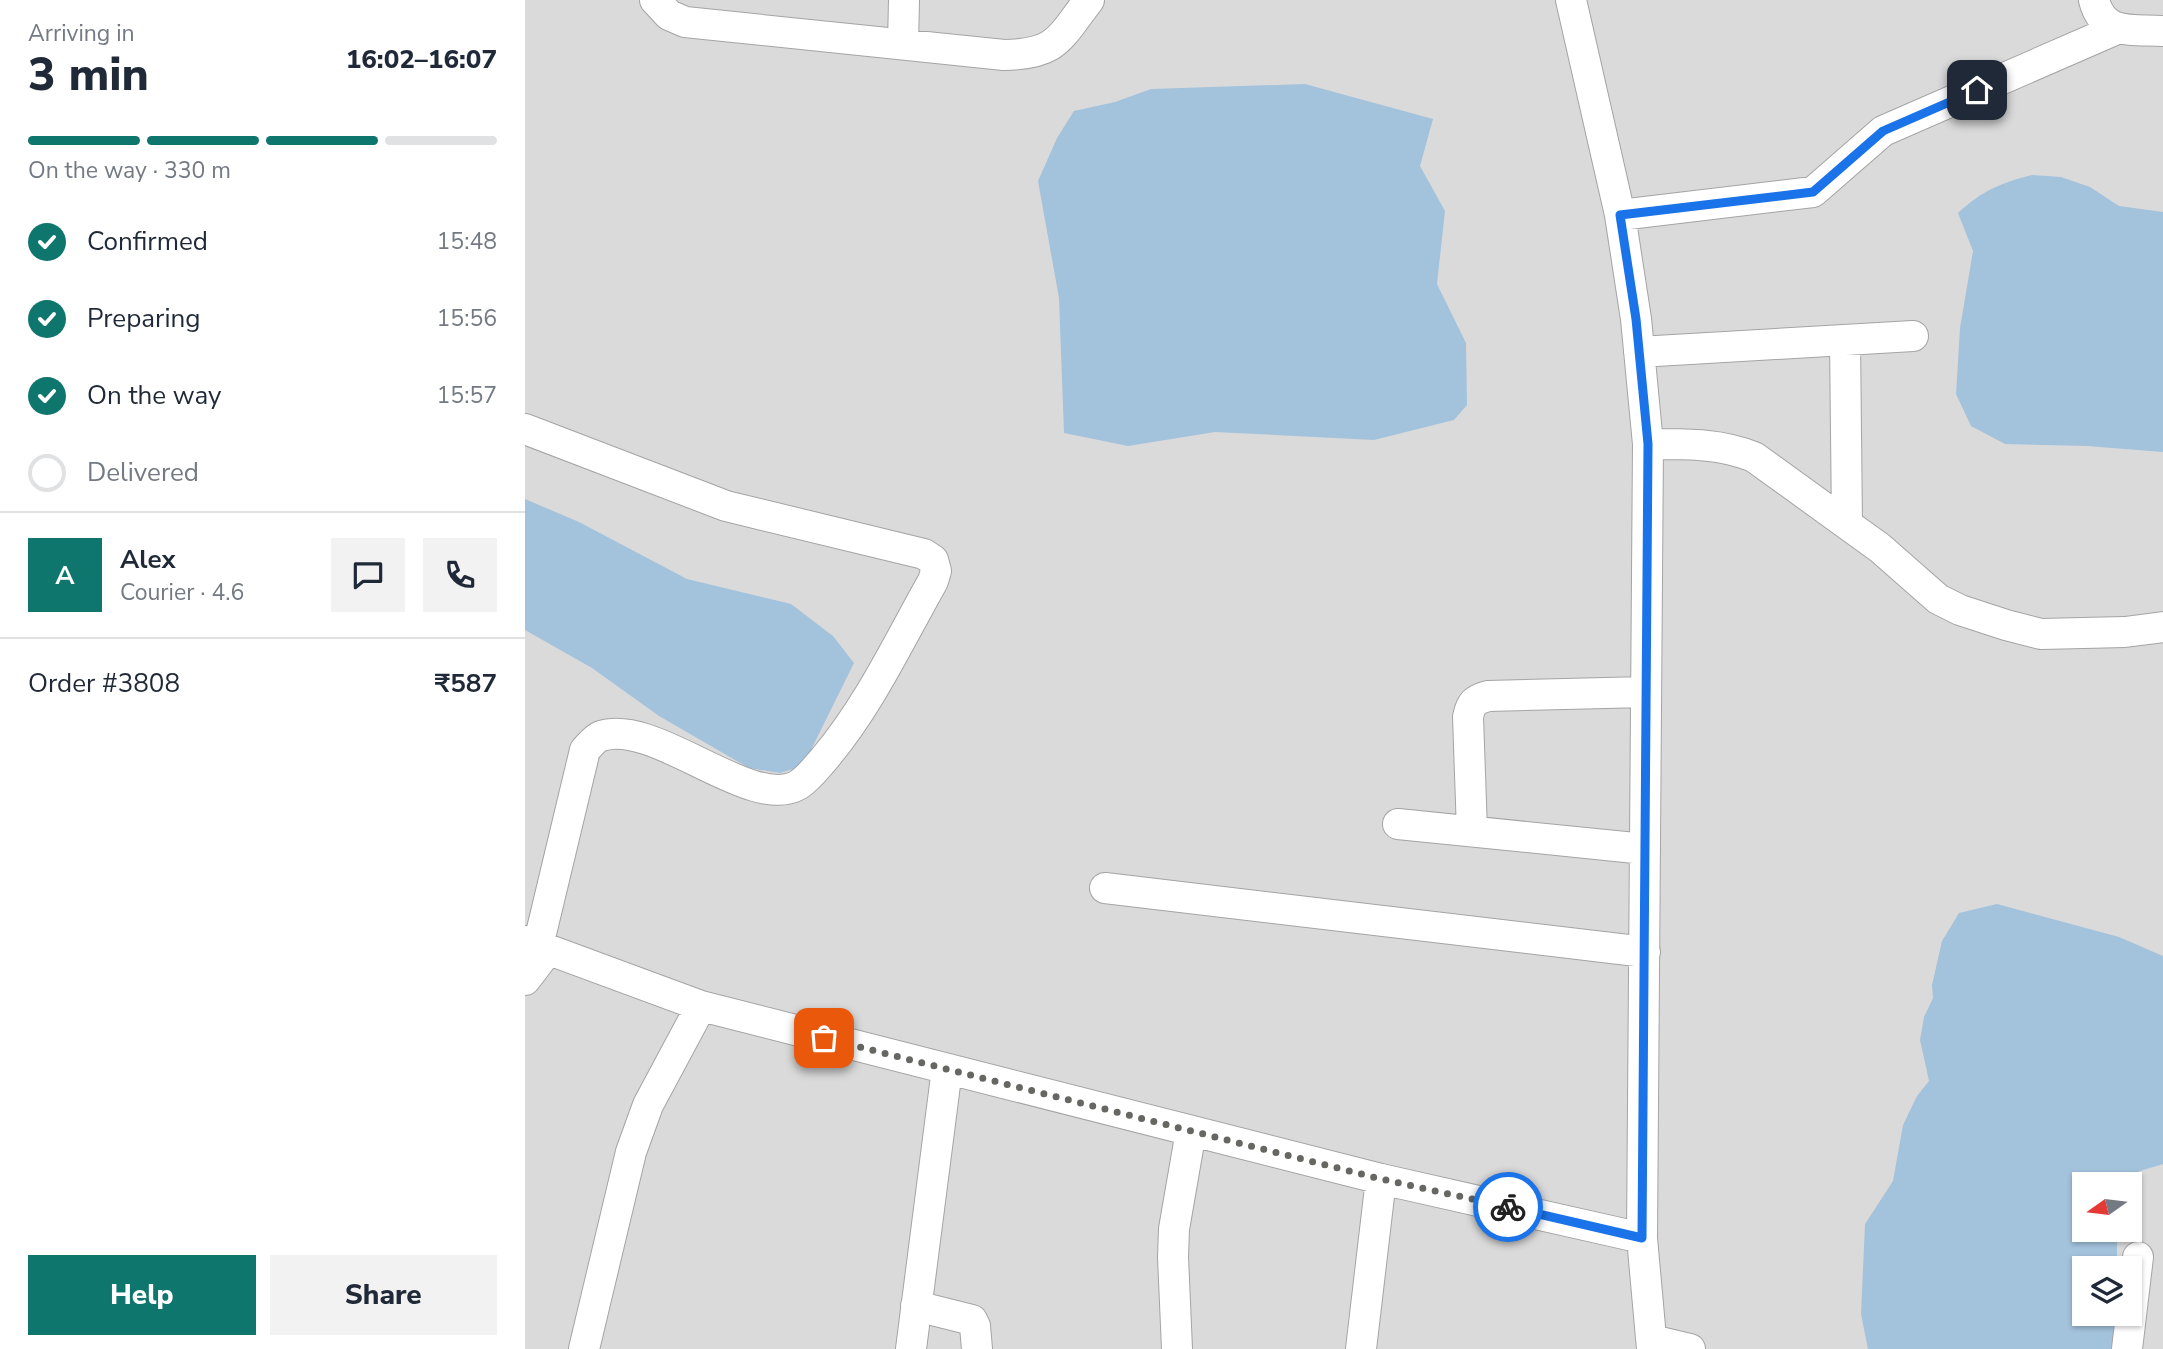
<!DOCTYPE html>
<meta charset="utf-8">
<style>
:root{--surface:#fff;--page:#f2f2f3;--text:#1f2937;--muted:#747a83;--line:#e0e1e3;--accent:#0f766e}
body{margin:0;font-family:"Nunito Sans",sans-serif;background:var(--page);color:var(--text);height:100vh;display:flex;flex-direction:column;font-size:26px;white-space:nowrap}
*{box-sizing:border-box;margin:0}
p{font-size:23px;color:var(--muted)}
.icon{flex:none;width:38px;height:38px;fill:none;stroke:currentColor;stroke-width:2;stroke-linecap:round;stroke-linejoin:round}
.map{position:relative;flex:1;overflow:hidden}
.details{display:flex;flex-direction:column;background:var(--surface);width:525px}
.details>*{flex:none}
.needle{width:46px;rotate:256deg}
.tools{position:absolute;left:1547px;top:1172px;display:grid;gap:14px}
.tools a{display:grid;place-items:center;width:70px;height:70px;border-radius:0px;background:var(--surface);box-shadow:0 2px 5px #0004;font-size:35px}
.pin{position:absolute;display:grid;place-items:center;width:60px;height:60px;color:#fff;margin:-30px;border-radius:14px;box-shadow:0 4px 10px #0006}
.courier{position:absolute;display:grid;place-items:center;width:70px;height:70px;margin:-35px;border:5px solid #1a73e8;border-radius:50%;background:#fff;color:#222;box-shadow:0 2px 9px #0007}
.overview em{font-style:normal;font-weight:800}
.overview div{display:flex;flex-direction:column-reverse}
.overview{display:flex;align-items:center;justify-content:space-between;height:119px;padding:0 28px}
h1{font-size:46px;font-weight:800;line-height:52px}
.bar{display:grid;grid-template-columns:repeat(4,1fr);gap:10px 7px;align-content:center;height:84px;padding:0 28px}
.bar i{height:9px;border-radius:5px;background:var(--line)}
.bar .selected{background:var(--accent)}
.bar p{grid-column:span 4}
.line{display:flex;align-items:center;gap:18px;padding:0 28px;border-top:2px solid var(--line)}
.line div{flex:1}
.round{display:grid;place-items:center;flex:none;width:74px;height:74px;border-radius:0px;background:var(--page)}
ol{padding:0 28px;list-style:none}
li{display:flex;align-items:center;gap:21px;height:77px}
li p{margin-inline-start:auto}
li .icon{padding:7px;border-radius:50%;background:var(--accent);color:#fff;stroke-width:4}
li:last-child{color:var(--muted)}
li i{width:38px;height:38px;border:4px solid var(--line);border-radius:50%}
.button{display:flex;gap:14px;margin-top:auto;padding:14px 28px}
.button a{flex:1;height:80px;border-radius:0px;background:var(--accent);color:#fff;font-size:28px;font-weight:800;line-height:80px;text-align:center}
.button a+a{background:var(--page);color:var(--text)}
main{display:flex;flex:1;min-height:0}
.map>svg:first-child{display:block}
.residential{fill:#dbdada;fill-rule:evenodd}
.water{fill:#a3c2dc}
.lines{fill:none;stroke-linecap:round;stroke-linejoin:round}
.minor-casing{stroke:#a4a4a4;stroke-width:32}
.minor{stroke:#fff;stroke-width:30}
.done{stroke:#666662;stroke-width:7;stroke-dasharray:0 12.6}
.route{stroke:#1a73e8;stroke-width:9}
</style>
<main>
<section class="details">
<div class="overview"><div><h1>3 min</h1><p>Arriving in</p></div><em>16:02–16:07</em></div>
<div class="bar"><i class="selected"></i><i class="selected"></i><i class="selected"></i><i></i><p>On the way · 330 m</p></div>
<ol>
<li><svg class="icon" aria-label="check" viewBox="0 0 24 24"><path d="M5 12l5 5 9-10"/></svg>Confirmed<p>15:48</p></li>
<li><svg class="icon" aria-label="check" viewBox="0 0 24 24"><path d="M5 12l5 5 9-10"/></svg>Preparing<p>15:56</p></li>
<li><svg class="icon" aria-label="check" viewBox="0 0 24 24"><path d="M5 12l5 5 9-10"/></svg>On the way<p>15:57</p></li>
<li><i></i>Delivered</li>
</ol>
<div class="line" style="height:126px"><b class="round" style="background:var(--accent);color:#fff">A</b><div><b>Alex</b><p>Courier · 4.6</p></div><a class="round"><svg class="icon" aria-label="chat" viewBox="0 0 24 24"><path d="M4 5h16v11H9l-5 4z"/></svg></a><a class="round"><svg class="icon" aria-label="phone" viewBox="0 0 24 24"><path d="M5 4h4l2 5-3 2q2 4 5 5l2-3 5 2v4C11 20 4 13 5 4z"/></svg></a></div>
<div class="line" style="height:91px"><div>Order #3808</div><b>₹587</b></div>
<div class="button"><a>Help</a><a>Share</a></div>
</section>
<div class="map">
<svg width="1638" height="1349" viewBox="0 0 1638 1349">
<rect width="100%" height="100%" fill="#eeede3"/>
<!-- residential -->
<path class="residential" d="M 0,0 L 1638,0 L 1638,1349 L 0,1349 ZM 1559,1185 L 1605,1185 L 1605,1230 L 1559,1230 ZM 1559,1269 L 1605,1269 L 1605,1314 L 1559,1314 Z"/>
<!-- water -->
<path class="water" d="M 780,84 L 908,119 L 895,166 L 920,211 L 912,284 L 941,343 L 942,405 L 929,420 L 849,440 L 690,432 L 603,446 L 539,433 L 534,298 L 513,181 L 532,138 L 549,111 L 590,102 L 626,89 Z
M 1507,175 L 1536,177 L 1565,187 L 1594,206 L 1638,212 L 1638,452 L 1562,446 L 1480,444 L 1446,426 L 1431,394 L 1435,328 L 1448,251 L 1433,213 C 1457,191 1475,183 1507,175 Z
M 0,499 L 54,522 L 162,579 L 266,604 L 308,636 L 329,663 L 278,766 L 255,773 L 224,768 L 134,716 L 67,668 L 0,630 Z
M 1472,904 L 1594,937 L 1638,956 L 1638,1164 L 1615,1171 L 1592,1185 L 1559,1185 L 1559,1230 L 1592,1230 L 1592,1269 L 1559,1269 L 1559,1314 L 1590,1314 L 1587,1347 L 1586,1349 L 1343,1349 L 1336,1314 L 1340,1224 L 1368,1181 L 1378,1125 L 1392,1096 L 1404,1081 L 1395,1040 L 1399,1017 L 1408,998 L 1407,985 L 1417,941 L 1434,913 Z"/>
<g class="lines">
<!-- minor casing -->
<g class="minor-casing">
<path id="minor" d="M 130,0 L 144,15 L 160,22 L 479,55 C 532,54 534,39 564,0
M 1046,0 L 1095,215 L 1111,319 L 1123,444 L 1117,1238 L 1127,1349
M 1569,0 C 1578,36 1607,29 1638,31
M 378,44 L 379,0
M 1095,215 L 1288,192 L 1358,131 L 1594,28
M 1320,340 L 1322,524
M 1114,352 L 1388,336
M 0,429 L 201,506 L 399,554 L 408,560 L 411,571 L 408,581 C 374,641 344,706 299,759 C 291,768 284,778 273,785 C 226,812 130,718 76,736 C 70,738 64,746 60,750 L 13,946
M 1123,444 C 1160,444 1195,443 1229,457 L 1355,548 L 1413,599 L 1435,610 L 1481,625 L 1516,634 L 1600,632 L 1638,627
M 873,824 L 1120,849
M 947,831 L 943,717 C 946,703 949,700 963,696 L 1121,692
M 580,888 L 1120,952
M 0,941 L 176,1006 L 856,1179 L 1117,1238
M 0,980 L 23,950
M 391,1306 L 447,1320 L 450,1326 L 452,1349
M 1127,1340 L 1165,1349
M 59,1349 L 106,1152 L 123,1105 L 176,1006
M 386,1349 L 422,1069
M 652,1349 L 648,1257 L 649,1229 L 666,1131
M 836,1349 L 856,1179
M 1602,1349 L 1613,1257"/>
</g>
<!-- minor -->
<use href="#minor" class="minor"/>
</g>
<g class="lines">
<!-- done -->
<path class="done" d="M 299,1038 L 856,1179 L 983,1207"/>
<!-- route -->
<path class="route" d="M 983,1207 L 1117,1238 L 1123,444 L 1111,319 L 1095,215 L 1288,192 L 1358,131 L 1452,90"/>
</g>
</svg>
<div class="tools">
<a><svg class="needle" viewBox="-14 -14 28 28"><path d="M0-13l5 13h-10z" fill="#e53935"/><path d="M0 13l5-13h-10z" fill="#747a83"/></svg></a>
<a><svg class="icon" aria-label="layers" viewBox="0 0 24 24"><path d="M12 4l9 5-9 5-9-5zM3 14l9 5 9-5"/></svg></a>
</div>
<div class="pin" style="left:299px;top:1038px;background:#ea580c"><svg class="icon" aria-label="bag" viewBox="0 0 24 24"><path d="M5 8h14l-1 12H6zM9 8a3 3 0 0 1 6 0"/></svg></div>
<div class="pin" style="left:1452px;top:90px;background:#1f2937"><svg class="icon" aria-label="home" viewBox="0 0 24 24"><path d="M3 11l9-7 9 7M6 9v11h12V9"/></svg></div>
<div class="courier" style="left:983px;top:1207px"><svg class="icon" aria-label="bike" viewBox="0 0 24 24"><circle cx="6" cy="16" r="4"/><circle cx="18" cy="16" r="4"/><path d="M6 16l4-8h5l3 8M10 8l3 8H6M13 5h3"/></svg></div>
</div>
</main>
